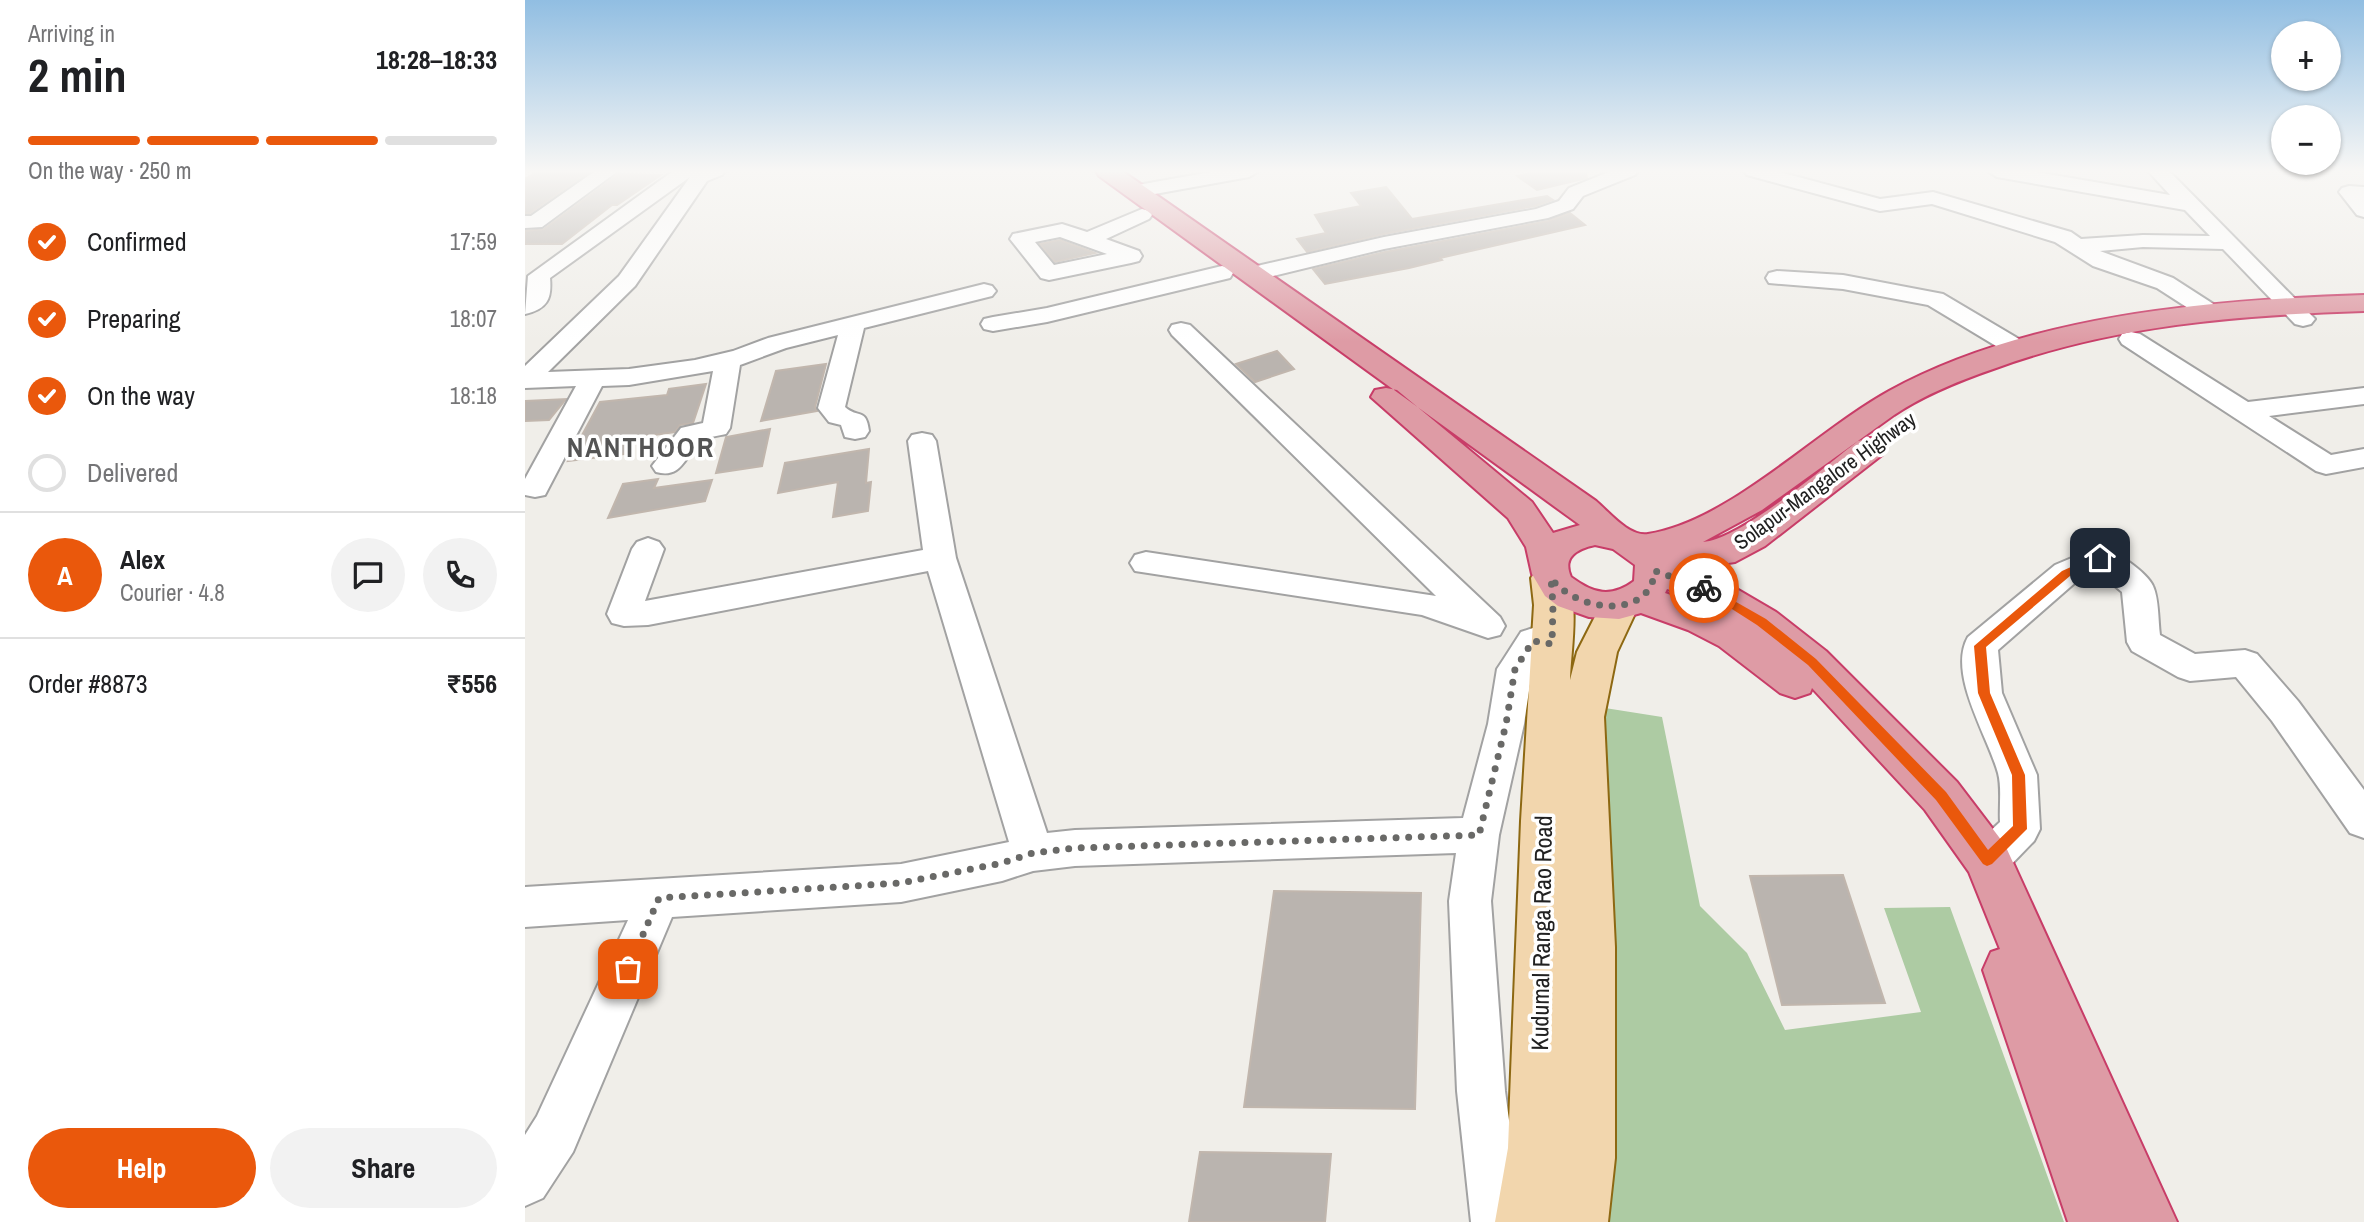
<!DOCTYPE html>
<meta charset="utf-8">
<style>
:root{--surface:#fff;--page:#f2f2f2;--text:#202124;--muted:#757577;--line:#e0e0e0;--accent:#ea580c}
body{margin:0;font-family:"Archivo Narrow",sans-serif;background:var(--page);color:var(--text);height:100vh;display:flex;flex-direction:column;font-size:26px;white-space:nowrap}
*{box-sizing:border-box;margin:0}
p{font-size:23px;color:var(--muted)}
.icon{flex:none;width:38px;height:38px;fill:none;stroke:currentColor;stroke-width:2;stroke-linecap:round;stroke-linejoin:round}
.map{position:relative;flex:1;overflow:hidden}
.sheet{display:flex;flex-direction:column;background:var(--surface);width:525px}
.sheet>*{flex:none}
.controls{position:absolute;left:1746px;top:21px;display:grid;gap:14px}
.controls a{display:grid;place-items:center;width:70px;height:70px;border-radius:50%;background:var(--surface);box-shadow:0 2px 5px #0004;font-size:35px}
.pin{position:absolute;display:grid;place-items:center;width:60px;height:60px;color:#fff;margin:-30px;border-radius:14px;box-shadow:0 4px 10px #0006}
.courier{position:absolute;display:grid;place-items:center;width:70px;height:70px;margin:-35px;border:5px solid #ea580c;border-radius:50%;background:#fff;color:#222;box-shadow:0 2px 9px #0007}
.overview em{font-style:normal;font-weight:800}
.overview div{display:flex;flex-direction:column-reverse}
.overview{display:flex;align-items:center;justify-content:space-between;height:119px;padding:0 28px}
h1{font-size:46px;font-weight:800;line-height:52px}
.bar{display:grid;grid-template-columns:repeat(4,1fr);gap:10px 7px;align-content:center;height:84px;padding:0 28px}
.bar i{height:9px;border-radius:5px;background:var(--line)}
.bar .current{background:var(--accent)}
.bar p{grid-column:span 4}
.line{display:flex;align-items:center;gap:18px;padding:0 28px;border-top:2px solid var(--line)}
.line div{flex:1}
.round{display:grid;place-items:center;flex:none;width:74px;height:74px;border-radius:37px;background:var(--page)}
ol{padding:0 28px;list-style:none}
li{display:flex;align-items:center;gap:21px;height:77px}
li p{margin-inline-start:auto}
li .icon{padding:7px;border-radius:50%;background:var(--accent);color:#fff;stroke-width:4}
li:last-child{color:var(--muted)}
li i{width:38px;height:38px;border:4px solid var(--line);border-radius:50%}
.cta{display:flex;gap:14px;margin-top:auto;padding:14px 28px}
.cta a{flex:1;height:80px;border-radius:42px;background:var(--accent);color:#fff;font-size:28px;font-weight:800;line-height:80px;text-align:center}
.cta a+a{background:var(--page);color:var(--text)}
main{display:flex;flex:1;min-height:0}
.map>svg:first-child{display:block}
.forest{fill:#adcba3}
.building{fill:#bab4af;stroke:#c1b6ad;stroke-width:2}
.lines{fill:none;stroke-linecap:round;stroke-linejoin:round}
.minor-casing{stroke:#a2a2a2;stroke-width:4}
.major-casing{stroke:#8d6812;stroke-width:4}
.highway-casing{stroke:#c83d68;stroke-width:4}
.minor{fill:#fff;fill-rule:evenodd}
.major{fill:#f2d6ad;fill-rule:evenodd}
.highway{fill:#de9ba5;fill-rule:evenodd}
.route{fill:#ea580c}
.done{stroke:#696967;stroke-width:7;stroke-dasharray:0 12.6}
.labels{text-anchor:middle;stroke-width:7;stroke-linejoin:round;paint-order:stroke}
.street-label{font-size:21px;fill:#212121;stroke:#fff}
.near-street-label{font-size:24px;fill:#212121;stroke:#fff}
.district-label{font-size:28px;font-weight:bold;letter-spacing:2px;fill:#545454;stroke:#fff}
</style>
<main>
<section class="sheet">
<div class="overview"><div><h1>2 min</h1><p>Arriving in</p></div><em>18:28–18:33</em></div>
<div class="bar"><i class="current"></i><i class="current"></i><i class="current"></i><i></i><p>On the way · 250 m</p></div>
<ol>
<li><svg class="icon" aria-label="check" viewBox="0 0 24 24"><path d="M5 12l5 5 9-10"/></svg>Confirmed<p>17:59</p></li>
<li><svg class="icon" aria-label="check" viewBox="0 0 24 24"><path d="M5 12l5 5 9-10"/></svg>Preparing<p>18:07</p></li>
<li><svg class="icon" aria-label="check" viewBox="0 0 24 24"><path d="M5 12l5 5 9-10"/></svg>On the way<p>18:18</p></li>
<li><i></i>Delivered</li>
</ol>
<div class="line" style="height:126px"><b class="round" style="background:var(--accent);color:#fff">A</b><div><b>Alex</b><p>Courier · 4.8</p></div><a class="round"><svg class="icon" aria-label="chat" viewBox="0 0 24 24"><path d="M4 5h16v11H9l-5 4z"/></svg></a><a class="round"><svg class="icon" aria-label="phone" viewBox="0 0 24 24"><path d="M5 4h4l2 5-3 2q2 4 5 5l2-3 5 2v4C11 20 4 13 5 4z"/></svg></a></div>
<div class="line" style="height:91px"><div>Order #8873</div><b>₹556</b></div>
<div class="cta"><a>Help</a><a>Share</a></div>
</section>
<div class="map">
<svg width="1839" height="1222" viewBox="0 0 1839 1222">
<rect width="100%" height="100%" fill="#f0eee9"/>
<!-- forest -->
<path class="forest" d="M 1080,708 L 1137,717 L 1175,906 L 1222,953 L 1260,1030 L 1396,1012 L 1359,908 L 1425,907 L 1539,1222 L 1082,1222 Z"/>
<!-- building -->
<path class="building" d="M 13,171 L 65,171 L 5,213 L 0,213 L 0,179 Z
M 1014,171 L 1061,171 L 1062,178 L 1012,190 L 992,176 Z
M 94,174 L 136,175 L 92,205 L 87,205 L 37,244 L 0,244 L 0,231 L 19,229 Z
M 861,187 L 887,219 L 1022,196 L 1028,200 L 1010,206 L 859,234 L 782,252 L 772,239 L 801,233 L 790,215 L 836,206 L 826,193 Z
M 1045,213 L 1060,225 L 915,258 L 917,260 L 884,268 L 800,284 L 788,269 L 860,252 L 1023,221 Z
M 535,240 L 570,253 L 530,262 L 515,244 Z
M 752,351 L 769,369 L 730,382 L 711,364 Z
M 301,364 L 290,407 L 292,411 L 236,421 L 251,371 Z
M 181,384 L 168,423 L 155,425 L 150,432 L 107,438 L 99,454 L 43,461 L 75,402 L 142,395 L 144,389 Z
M 41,399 L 24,420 L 0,421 L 0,401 Z
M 245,429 L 237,466 L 191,473 L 201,437 Z
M 344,449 L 341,483 L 346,482 L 343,511 L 308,517 L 313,482 L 253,493 L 260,463 Z
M 133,479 L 129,488 L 187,480 L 180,501 L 83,518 L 98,484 Z
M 1318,875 L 1360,1003 L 1257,1005 L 1225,876 Z
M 749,891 L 896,893 L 890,1109 L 719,1107 Z
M 675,1152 L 806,1154 L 800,1222 L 664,1222 Z"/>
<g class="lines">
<!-- minor casing -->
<g class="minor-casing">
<path id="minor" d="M 70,171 L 93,171 L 17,227 L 0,228 L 0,216 L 6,216 Z
M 148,171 L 200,171 L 197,175 L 182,181 L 110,286 L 23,372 L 104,369 L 170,360 L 208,351 L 243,338 L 459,284 L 467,286 L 471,291 L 467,296 L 339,328 L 320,407 C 333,419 341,407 344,431 L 340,437 L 330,439 L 320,437 L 316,425 L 304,422 L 293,408 L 313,335 L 261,348 L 215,365 L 205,428 L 201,434 C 192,436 180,437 174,443 C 159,458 156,479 131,472 L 127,466 L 156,428 L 178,423 L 188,371 L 104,385 L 77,386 L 20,495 L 10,497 L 0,495 L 0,479 L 51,386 L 0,388 L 0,366 L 94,276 L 165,177 L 25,278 C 27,299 22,309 0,314 L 3,276 Z
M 691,171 L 734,171 L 724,177 L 613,197 L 606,195 L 603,191 L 606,187 L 613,185 Z
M 1086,171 L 1113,171 L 1110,175 L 1058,196 L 1048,209 L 1023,218 L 859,249 L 727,281 L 719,279 L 716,274 L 719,269 L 859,237 L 1011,209 L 1034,201 L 1044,188 Z
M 1219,171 L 1251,171 L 1355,199 L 1408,192 L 1546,232 L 1556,239 L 1618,235 L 1685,236 L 1660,210 L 1472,177 L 1462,171 L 1506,171 L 1645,195 L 1623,171 L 1644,171 L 1790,319 L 1786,324 L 1778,326 L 1770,324 L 1698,249 L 1618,247 L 1575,251 L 1648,278 L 1693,307 L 1697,312 L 1693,317 L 1677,317 L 1632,288 L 1568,266 L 1530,242 L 1407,204 L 1355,211 L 1222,175 Z
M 1824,186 L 1839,187 L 1839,217 L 1832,215 L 1814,192 L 1817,188 Z
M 617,209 L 624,211 L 627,215 L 624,219 L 581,239 L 614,251 L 617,256 L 614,261 L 606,263 L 524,280 L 516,278 L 485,239 L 488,234 L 537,224 L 562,232 ZM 535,237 L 582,254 L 529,265 L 510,242 Z
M 697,266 L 705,268 L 708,273 L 705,278 L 522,322 L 468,331 L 459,329 L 456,324 L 459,319 L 468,317 L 522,308 Z
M 1252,271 L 1318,275 L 1418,294 L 1504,345 L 1508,350 L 1504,355 L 1495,358 L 1486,355 L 1403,305 L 1318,289 L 1244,283 L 1241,278 L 1244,273 Z
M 656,323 L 665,325 L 975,617 L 980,626 L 975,635 L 963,638 L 897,615 L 610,571 L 605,563 L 610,555 L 621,552 L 911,596 L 647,335 L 644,330 L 647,325 Z
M 1606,332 L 1615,334 L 1723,402 L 1839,388 L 1839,404 L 1744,416 L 1806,455 L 1839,449 L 1839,467 L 1801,474 L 1791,471 L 1597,344 L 1594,339 L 1597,334 Z
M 397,433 L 407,435 L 411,441 L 431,558 L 522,833 L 550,830 L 938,818 L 963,724 L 972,669 L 978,660 L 996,632 L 1008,628 L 1039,635 L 1044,644 L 1039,653 L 1027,657 L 1017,655 L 1007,671 L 999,724 L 974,835 L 966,901 L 980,1091 L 998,1222 L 946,1222 L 932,1091 L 924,901 L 931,853 L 550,866 L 508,871 L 477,881 L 376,902 L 147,917 L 48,1152 L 18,1198 L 0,1206 L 0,1135 L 12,1116 L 103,920 L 0,927 L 0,887 L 376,864 L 484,842 L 403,571 L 123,625 L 99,626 L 87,623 L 82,614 L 107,549 L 112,542 L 123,538 L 134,542 L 139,549 L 120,601 L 398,550 L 383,441 L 387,435 Z
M 1575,546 C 1589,550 1622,572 1628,586 C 1634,599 1633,620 1635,635 L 1670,654 L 1720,650 L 1732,654 L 1773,701 L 1839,790 L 1839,838 L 1825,833 L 1747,721 L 1711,677 L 1665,681 L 1653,677 L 1607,651 L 1602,642 L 1597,592 L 1572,571 L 1552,581 L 1473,650 L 1477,693 L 1512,775 L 1515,829 L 1509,841 L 1478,873 L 1463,878 L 1448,873 L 1442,860 L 1448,847 L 1475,822 C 1474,807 1477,788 1473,773 C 1463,736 1422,674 1443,637 L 1530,565 Z"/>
</g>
<!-- major casing -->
<g class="major-casing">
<path id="major" d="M 1025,565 L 1038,569 C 1056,598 1046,647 1045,680 L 1052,652 L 1081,595 L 1095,591 L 1109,595 L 1114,605 L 1092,652 L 1079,717 L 1090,947 L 1090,1158 L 1083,1222 L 970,1222 L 983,1148 L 996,821 L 1009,605 L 1006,578 L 1012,569 Z"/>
</g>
<!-- highway casing -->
<g class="highway-casing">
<path id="highway" d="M 571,171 L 597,171 L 1071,501 C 1084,512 1104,537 1123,534 C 1205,521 1291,431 1364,391 C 1502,315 1684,300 1839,295 L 1839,311 C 1714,315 1589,325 1471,368 C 1436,380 1400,394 1369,415 L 1237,510 L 1178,542 C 1216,539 1299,467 1333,441 L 1345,438 L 1357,441 L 1361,448 L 1357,455 L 1240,546 L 1210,562 L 1163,569 L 1198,581 L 1251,612 L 1301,651 L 1432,782 L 1480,845 L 1652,1222 L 1543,1222 L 1458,970 L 1466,952 L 1475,949 L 1444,872 L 1400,810 L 1287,688 L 1285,693 L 1270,698 L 1255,693 L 1194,646 L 1163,630 L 1116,613 L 1094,619 L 1064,617 L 1033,606 L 1020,596 L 1007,574 L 1001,547 L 983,518 L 846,397 L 850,390 L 861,388 L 872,390 L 1007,502 L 1028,533 L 1055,525 L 574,176 ZM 1070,545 L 1088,549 L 1110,565 L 1109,581 C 1086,598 1069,594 1046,577 C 1037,557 1052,549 1070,545 ZM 1142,589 L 1172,599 L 1187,609 L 1140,593 Z"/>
</g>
<!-- minor -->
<use href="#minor" class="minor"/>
<!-- major -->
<use href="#major" class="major"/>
<!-- highway -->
<use href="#highway" class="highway"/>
</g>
<!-- sky -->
<linearGradient id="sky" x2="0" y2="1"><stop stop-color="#91bee2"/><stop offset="0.5" stop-color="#f8f7f5"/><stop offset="1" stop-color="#f8f7f5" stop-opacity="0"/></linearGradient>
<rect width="1839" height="342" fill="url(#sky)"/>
<!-- route -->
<path class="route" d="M 1575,554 L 1581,558 L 1579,560 L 1545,576 L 1461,647 L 1465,693 L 1500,775 L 1502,829 L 1467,864 L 1462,866 L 1458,864 L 1411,800 L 1283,665 L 1232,625 L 1174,588 L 1179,584 L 1183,586 L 1241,619 L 1291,659 L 1421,792 L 1463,850 L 1488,826 L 1487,775 L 1453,693 L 1449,646 L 1537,571 Z"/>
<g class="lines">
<!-- done -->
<path class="done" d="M 103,969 L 134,898 L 376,883 L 477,863 L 508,853 L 550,848 L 954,835 L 981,724 L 990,669 L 1008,641 L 1027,644 L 1028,605 L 1026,578 C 1050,611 1124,622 1130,571 L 1179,588"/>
</g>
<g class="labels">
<!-- street labels -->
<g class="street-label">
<text transform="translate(1300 481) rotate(-36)" y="7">Solapur-Mangalore Highway</text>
</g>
<!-- near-street labels -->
<g class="near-street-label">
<text transform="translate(1017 933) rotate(-89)" y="8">Kudumal Ranga Rao Road</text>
</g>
<!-- district labels -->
<g class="district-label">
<text x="116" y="457">NANTHOOR</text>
</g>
</g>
</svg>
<div class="controls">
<a>+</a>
<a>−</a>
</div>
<div class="pin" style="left:103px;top:969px;background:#ea580c"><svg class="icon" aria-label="bag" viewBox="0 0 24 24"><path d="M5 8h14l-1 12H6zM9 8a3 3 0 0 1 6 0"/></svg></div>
<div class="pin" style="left:1575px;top:558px;background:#1f2937"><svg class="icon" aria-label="home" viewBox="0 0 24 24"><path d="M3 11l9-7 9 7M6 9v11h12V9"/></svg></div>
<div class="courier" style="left:1179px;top:588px"><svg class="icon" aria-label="bike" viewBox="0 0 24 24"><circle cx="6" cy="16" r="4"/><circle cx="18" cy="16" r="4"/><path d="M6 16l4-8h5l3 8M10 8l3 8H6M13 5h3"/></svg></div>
</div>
</main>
